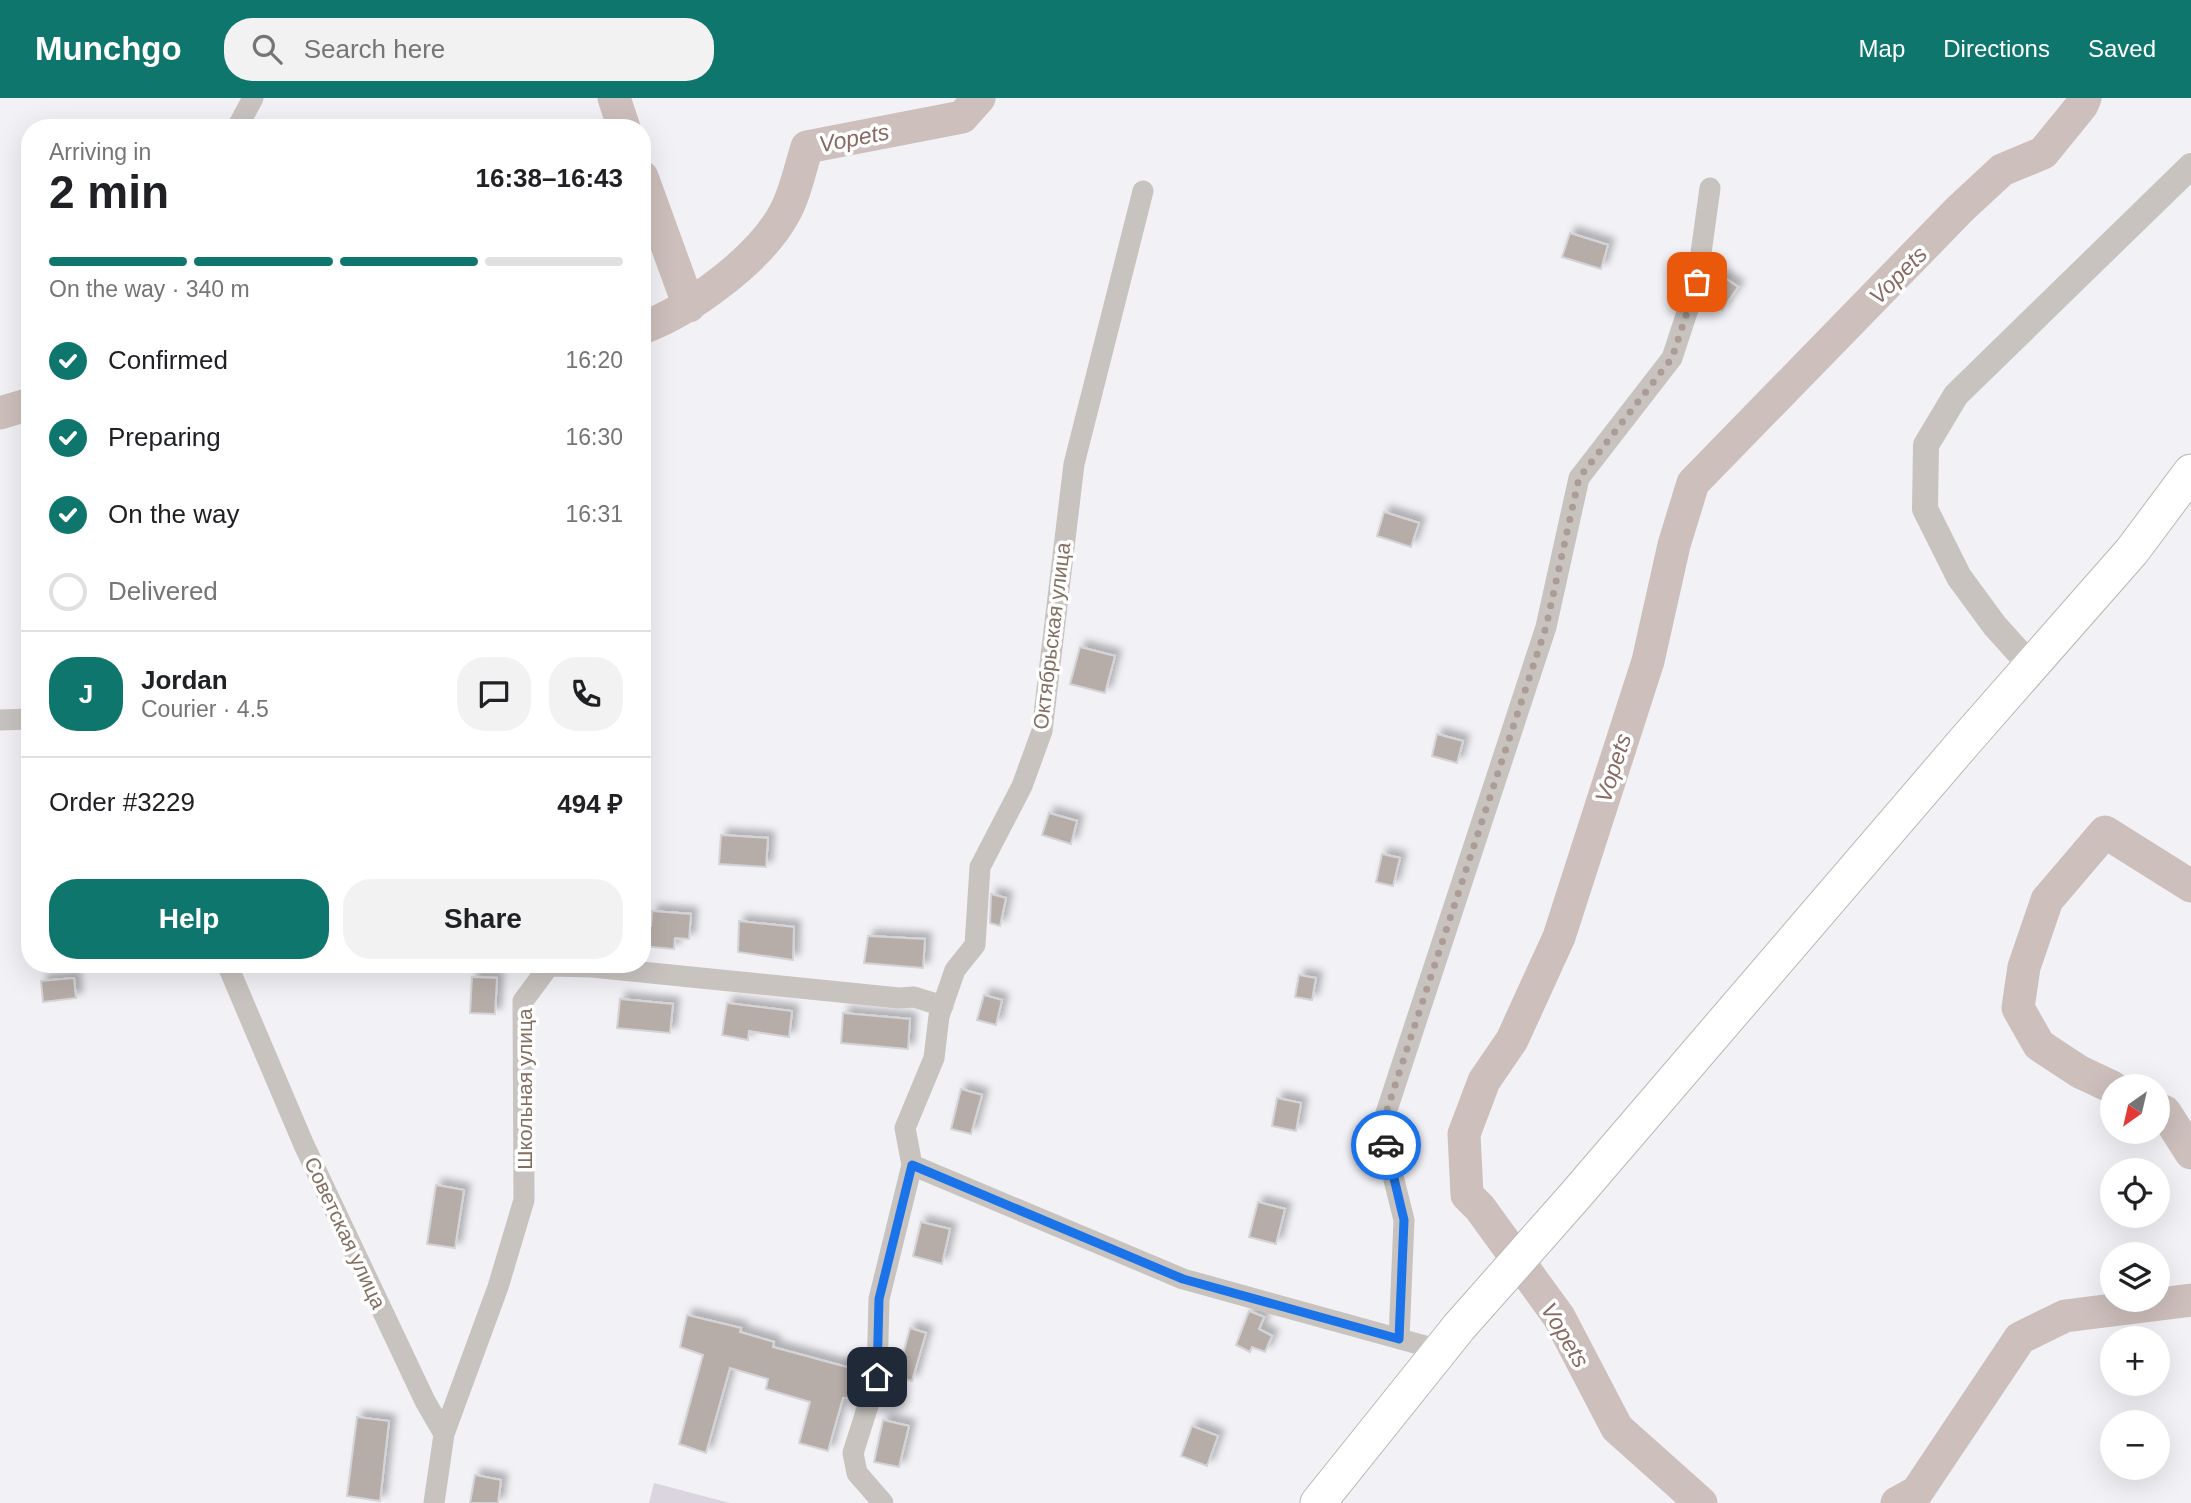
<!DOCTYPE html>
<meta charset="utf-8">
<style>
:root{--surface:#fff;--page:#f2f2f2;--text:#202124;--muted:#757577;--line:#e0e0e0;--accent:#0f766e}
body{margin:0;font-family:Arial,sans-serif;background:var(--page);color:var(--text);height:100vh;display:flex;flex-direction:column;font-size:26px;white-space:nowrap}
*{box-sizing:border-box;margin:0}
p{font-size:23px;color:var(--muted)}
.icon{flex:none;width:38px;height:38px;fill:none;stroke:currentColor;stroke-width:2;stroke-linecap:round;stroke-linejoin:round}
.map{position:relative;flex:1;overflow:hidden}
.drawer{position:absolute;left:21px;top:21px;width:630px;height:854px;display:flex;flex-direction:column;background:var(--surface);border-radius:28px;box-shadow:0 7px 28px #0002}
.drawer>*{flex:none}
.needle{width:46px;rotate:214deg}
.tools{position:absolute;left:2100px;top:976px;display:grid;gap:14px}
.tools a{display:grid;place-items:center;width:70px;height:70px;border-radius:50%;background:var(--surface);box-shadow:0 7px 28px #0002;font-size:35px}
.pin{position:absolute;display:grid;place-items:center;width:60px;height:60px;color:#fff;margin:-30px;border-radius:14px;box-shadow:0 4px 10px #0006}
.courier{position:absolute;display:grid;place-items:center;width:70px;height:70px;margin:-35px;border:5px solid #1a73e8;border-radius:50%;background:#fff;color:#222;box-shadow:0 2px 9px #0007}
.head em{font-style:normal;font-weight:700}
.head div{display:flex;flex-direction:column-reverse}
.head{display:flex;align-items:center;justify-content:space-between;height:119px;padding:0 28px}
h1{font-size:46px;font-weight:700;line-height:52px}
.bar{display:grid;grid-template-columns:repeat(4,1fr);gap:10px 7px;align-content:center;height:84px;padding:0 28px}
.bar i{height:9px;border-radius:5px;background:var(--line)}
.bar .selected{background:var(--accent)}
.bar p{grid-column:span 4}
.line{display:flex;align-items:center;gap:18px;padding:0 28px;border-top:2px solid var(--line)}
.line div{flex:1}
.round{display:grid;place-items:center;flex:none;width:74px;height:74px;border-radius:28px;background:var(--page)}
ol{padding:0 28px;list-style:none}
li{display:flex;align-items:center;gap:21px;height:77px}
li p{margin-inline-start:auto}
li .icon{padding:7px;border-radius:50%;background:var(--accent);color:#fff;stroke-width:4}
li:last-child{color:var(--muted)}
li i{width:38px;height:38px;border:4px solid var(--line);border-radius:50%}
.button{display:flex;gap:14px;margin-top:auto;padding:14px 28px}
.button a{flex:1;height:80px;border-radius:28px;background:var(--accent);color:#fff;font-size:28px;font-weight:700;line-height:80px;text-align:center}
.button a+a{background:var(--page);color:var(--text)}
header{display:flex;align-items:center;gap:42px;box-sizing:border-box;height:98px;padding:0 35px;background:var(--accent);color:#fff}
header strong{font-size:33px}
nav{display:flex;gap:38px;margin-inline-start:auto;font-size:24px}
.search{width:490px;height:63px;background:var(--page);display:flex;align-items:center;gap:18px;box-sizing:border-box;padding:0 24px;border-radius:28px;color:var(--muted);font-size:26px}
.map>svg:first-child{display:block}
.green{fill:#dbd5e0}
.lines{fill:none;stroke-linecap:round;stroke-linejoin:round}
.river{stroke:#cdbfbb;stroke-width:33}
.building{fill:#b7ada8;stroke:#d4d4d7;stroke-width:2;filter:url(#shadow)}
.primary-casing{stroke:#bcb6b2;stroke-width:37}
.minor{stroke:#c8c3bf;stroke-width:21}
.tertiary{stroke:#c8c3bf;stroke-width:26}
.primary{stroke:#fff;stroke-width:35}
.done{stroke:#ab9c95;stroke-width:7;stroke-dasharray:0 12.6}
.route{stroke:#1a73e8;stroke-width:9}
.labels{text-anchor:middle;stroke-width:7;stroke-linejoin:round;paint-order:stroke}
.street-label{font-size:21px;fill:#856f61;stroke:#fff}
.water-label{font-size:23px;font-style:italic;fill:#8a6a62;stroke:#fff}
</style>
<header>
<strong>Munchgo</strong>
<div class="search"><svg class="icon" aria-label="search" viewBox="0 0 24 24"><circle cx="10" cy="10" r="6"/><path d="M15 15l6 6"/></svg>Search here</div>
<nav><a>Map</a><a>Directions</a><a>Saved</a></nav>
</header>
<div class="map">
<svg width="2191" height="1405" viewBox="0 0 2191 1405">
<defs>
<filter id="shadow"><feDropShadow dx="6" dy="-6" stdDeviation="3.5" flood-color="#0004"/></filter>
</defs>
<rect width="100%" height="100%" fill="#f1f1f6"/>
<!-- green -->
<path class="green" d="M 654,1385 L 730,1405 L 649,1405 Z"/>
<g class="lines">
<!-- river -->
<path class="river" d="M 614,0 L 624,30
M 642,79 L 689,208
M 642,230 C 689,213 760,161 784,116 C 795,97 800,71 807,49 L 962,19 L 979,0
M 0,315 L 30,306
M 2112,989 L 2080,974 L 2039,947 L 2018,910 L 2024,869 L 2047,802 L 2105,734 L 2191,788
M 2158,1011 L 2165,1014 L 2191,1055
M 1701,1405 L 1617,1330 L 1559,1219 L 1480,1110 L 1467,1097 L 1464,1036 L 1484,983 L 1512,942 L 1559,839 L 1648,563 L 1674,447 L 1693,385 L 1960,111 L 2002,72 L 2043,55 L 2082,7 L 2085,0
M 1897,1405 L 1917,1394 L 2020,1240 L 2065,1218 L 2191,1202"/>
</g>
<!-- building -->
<path class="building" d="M 1570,135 L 1608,147 L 1601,171 L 1562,159 Z
M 1722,178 L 1738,189 L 1722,212 L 1706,201 Z
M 1384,414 L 1419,425 L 1411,449 L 1377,438 Z
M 1080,549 L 1115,558 L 1105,595 L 1070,586 Z
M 1437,636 L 1463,643 L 1457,665 L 1432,658 Z
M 1049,715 L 1077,723 L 1071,746 L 1042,737 Z
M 721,737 L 768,740 L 766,769 L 719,766 Z
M 1382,756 L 1400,760 L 1393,788 L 1376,784 Z
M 991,796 L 1006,800 L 1000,828 L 990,825 Z
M 652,813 L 691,816 L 689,841 L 675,840 L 674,851 L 642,848 L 642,827 L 651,828 Z
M 739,823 L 794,829 L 793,862 L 738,854 Z
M 868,838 L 925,841 L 923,870 L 864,865 Z
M 1299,877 L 1316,880 L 1312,902 L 1295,899 Z
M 472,879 L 497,880 L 495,916 L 470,915 Z
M 74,880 L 76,900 L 43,904 L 41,883 Z
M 984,897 L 1002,902 L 996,927 L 977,922 Z
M 620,901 L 673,906 L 670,935 L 617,930 Z
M 727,905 L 792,913 L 789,939 L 749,933 L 748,942 L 722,937 Z
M 843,915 L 910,921 L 908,951 L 841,945 Z
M 961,991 L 982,997 L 971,1036 L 951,1031 Z
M 1277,1000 L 1301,1005 L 1296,1033 L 1272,1028 Z
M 436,1087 L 464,1092 L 455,1150 L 427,1146 Z
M 1258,1104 L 1285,1111 L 1276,1146 L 1249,1139 Z
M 921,1124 L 950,1131 L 942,1166 L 913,1158 Z
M 1249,1213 L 1264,1219 L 1259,1231 L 1272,1238 L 1265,1254 L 1252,1249 L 1250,1254 L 1236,1247 Z
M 687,1217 L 741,1230 L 740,1234 L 774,1244 L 773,1249 L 854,1271 L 847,1300 L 843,1300 L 828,1353 L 799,1345 L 810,1304 L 766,1291 L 768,1281 L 730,1270 L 706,1355 L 679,1346 L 703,1257 L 680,1249 Z
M 910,1230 L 926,1235 L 912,1283 L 897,1279 Z
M 357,1319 L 389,1323 L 380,1403 L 347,1398 Z
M 883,1322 L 909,1328 L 899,1369 L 874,1364 Z
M 1192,1328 L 1218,1338 L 1207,1368 L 1181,1358 Z
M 475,1377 L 501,1382 L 498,1405 L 470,1405 Z"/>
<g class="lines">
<!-- primary casing -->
<g class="primary-casing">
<path id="primary" d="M 1318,1405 L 1459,1229 L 1574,1099 L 1966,642 L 2132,453 L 2191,374"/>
</g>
<!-- minor -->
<path class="minor" d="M 237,30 L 253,0
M 0,622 L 30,621
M 227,866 L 304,1047 L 425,1303 L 444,1336 L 434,1405
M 912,1067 L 1183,1181 L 1440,1252
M 1399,1241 L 1404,1122 L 1381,1030 L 1546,529 L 1579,380 L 1672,260 L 1697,184 L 1710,90
M 444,1336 L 498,1189 L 524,1102 L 523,903 L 549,868 L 592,869 L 899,900 L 914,899 L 943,908
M 883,1405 L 857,1375 L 853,1355 L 877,1279 L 879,1201 L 912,1067 L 905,1030 L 934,960 L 939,918 L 955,872 L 975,847 L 980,769 L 1022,688 L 1042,633 L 1074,366 L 1143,93"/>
<!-- tertiary -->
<path class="tertiary" d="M 2032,569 L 1995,528 L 1959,479 L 1925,411 L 1926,347 L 1956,297 L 2191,68"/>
<!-- primary -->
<use href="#primary" class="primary"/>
</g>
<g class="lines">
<!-- done -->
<path class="done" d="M 1386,1047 L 1381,1030 L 1546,529 L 1579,380 L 1672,260 L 1697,184"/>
<!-- route -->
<path class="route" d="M 877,1279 L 879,1201 L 912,1067 L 1183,1181 L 1399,1241 L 1404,1122 L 1386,1047"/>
</g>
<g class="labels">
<!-- street labels -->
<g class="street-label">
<text transform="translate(1052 538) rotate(-83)" y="7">Октябрьская улица</text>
<text transform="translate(525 991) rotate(-90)" y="7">Школьная улица</text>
<text transform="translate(345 1135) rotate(65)" y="7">Советская улица</text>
</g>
<!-- water labels -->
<g class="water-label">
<text transform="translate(854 40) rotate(-11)" y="8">Vopets</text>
<text transform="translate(1898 177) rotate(-45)" y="8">Vopets</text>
<text transform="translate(1613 670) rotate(-72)" y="8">Vopets</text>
<text transform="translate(1565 1237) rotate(59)" y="8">Vopets</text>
</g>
</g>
</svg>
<div class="tools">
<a><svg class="needle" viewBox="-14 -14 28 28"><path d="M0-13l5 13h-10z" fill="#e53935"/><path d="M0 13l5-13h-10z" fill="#757577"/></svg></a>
<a><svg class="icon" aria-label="locate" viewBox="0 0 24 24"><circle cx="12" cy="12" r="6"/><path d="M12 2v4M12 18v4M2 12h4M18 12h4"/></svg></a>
<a><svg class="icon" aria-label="layers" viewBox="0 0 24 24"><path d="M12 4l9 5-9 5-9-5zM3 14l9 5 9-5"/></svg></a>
<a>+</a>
<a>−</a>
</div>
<div class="pin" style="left:1697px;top:184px;background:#ea580c"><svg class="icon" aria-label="bag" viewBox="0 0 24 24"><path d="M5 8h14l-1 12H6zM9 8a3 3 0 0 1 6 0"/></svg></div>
<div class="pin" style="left:877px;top:1279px;background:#1f2937"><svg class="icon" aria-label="home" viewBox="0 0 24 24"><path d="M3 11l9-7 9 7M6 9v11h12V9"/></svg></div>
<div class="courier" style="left:1386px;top:1047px"><svg class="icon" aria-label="car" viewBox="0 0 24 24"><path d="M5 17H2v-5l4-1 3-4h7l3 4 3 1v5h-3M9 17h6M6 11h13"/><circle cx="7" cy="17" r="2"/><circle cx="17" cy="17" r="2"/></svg></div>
<section class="drawer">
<div class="head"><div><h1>2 min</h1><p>Arriving in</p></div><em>16:38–16:43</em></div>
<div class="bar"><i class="selected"></i><i class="selected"></i><i class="selected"></i><i></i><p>On the way · 340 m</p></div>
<ol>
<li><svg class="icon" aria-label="check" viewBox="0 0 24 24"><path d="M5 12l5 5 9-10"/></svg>Confirmed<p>16:20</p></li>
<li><svg class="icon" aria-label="check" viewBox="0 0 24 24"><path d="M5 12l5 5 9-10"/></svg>Preparing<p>16:30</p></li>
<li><svg class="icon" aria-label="check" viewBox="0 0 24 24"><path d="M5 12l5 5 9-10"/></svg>On the way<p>16:31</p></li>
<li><i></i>Delivered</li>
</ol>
<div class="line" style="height:126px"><b class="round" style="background:var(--accent);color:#fff">J</b><div><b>Jordan</b><p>Courier · 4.5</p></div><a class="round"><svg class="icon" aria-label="chat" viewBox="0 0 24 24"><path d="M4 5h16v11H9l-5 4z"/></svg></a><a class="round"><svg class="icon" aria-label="phone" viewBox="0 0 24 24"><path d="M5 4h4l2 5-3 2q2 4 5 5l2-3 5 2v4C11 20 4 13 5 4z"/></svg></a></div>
<div class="line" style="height:91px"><div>Order #3229</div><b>494 ₽</b></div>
<div class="button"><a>Help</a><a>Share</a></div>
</section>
</div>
